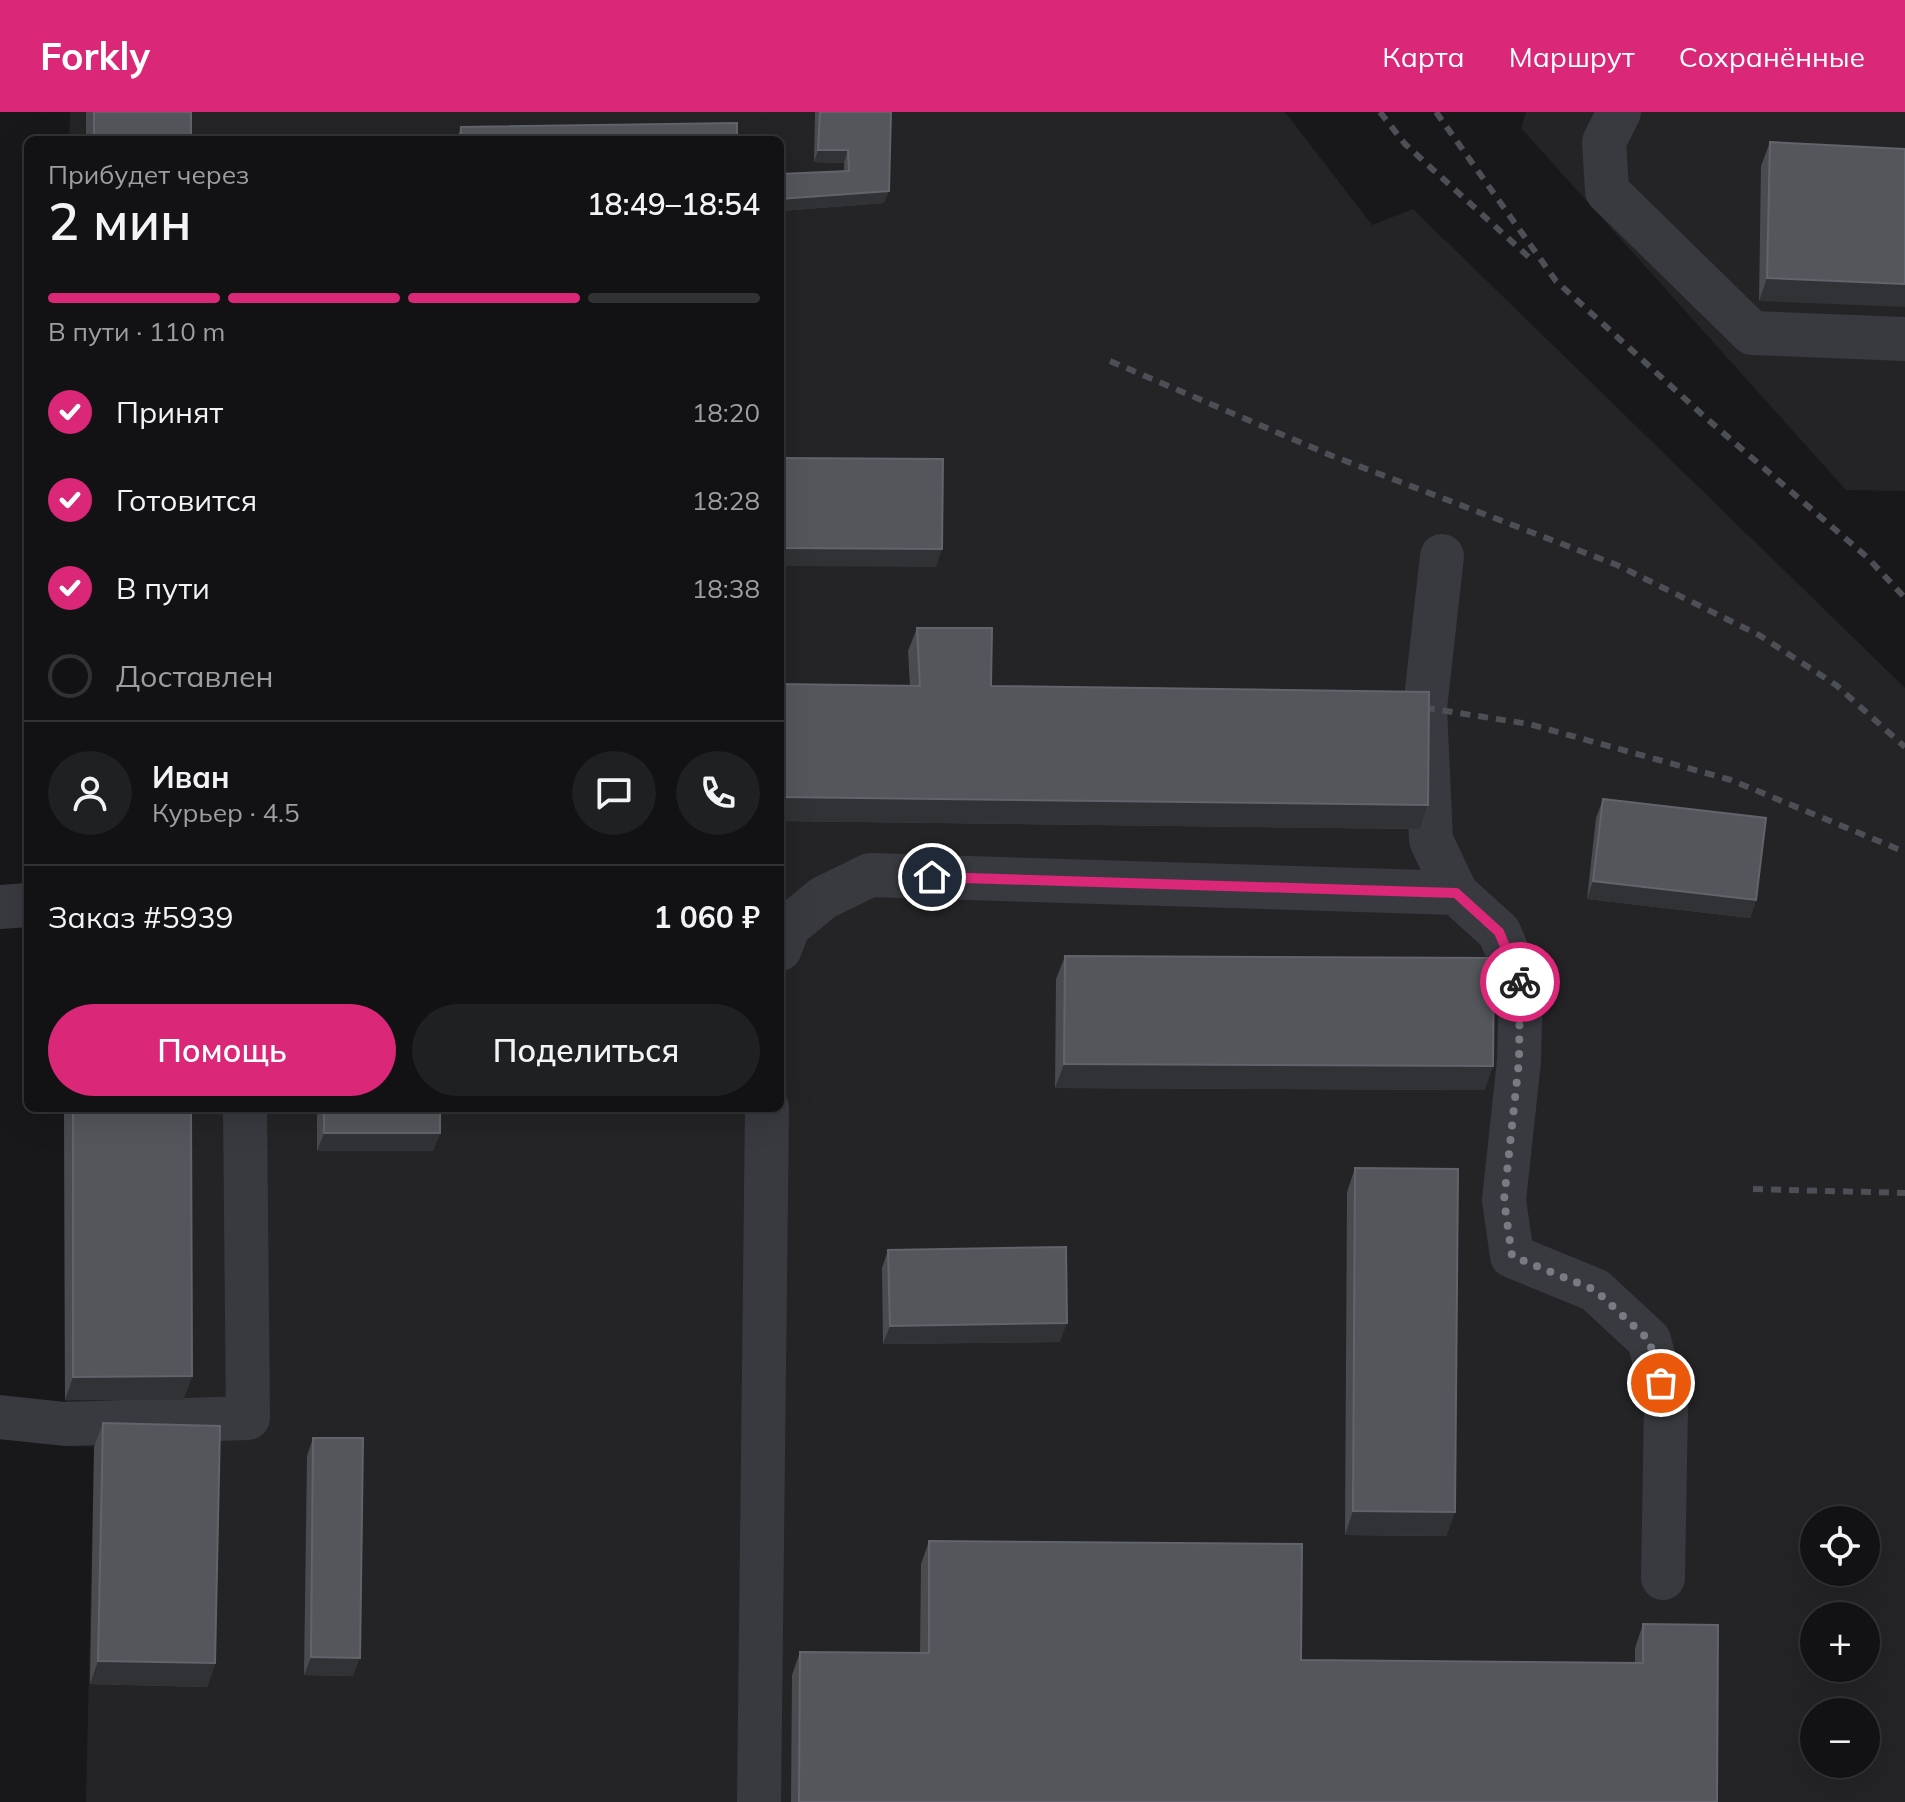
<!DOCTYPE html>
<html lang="ru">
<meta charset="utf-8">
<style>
:root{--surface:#121214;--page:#1f2022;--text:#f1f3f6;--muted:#9c9ea0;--line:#313234;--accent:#db2777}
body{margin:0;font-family:Mulish,sans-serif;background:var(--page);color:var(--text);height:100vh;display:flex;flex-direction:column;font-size:30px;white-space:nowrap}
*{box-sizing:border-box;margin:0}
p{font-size:26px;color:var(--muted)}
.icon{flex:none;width:44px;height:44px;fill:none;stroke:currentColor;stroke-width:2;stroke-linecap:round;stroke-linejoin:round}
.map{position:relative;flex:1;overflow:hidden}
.sheet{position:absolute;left:24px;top:24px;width:760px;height:976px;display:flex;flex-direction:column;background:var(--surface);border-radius:12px;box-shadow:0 8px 32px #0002,0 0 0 2px var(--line)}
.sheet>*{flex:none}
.fabs{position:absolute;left:1800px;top:1394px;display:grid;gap:16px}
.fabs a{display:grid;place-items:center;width:80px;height:80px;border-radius:50%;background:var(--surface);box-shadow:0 8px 32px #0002,0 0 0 2px var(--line);font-size:40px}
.pin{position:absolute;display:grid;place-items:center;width:68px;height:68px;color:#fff;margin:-34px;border:4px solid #fff;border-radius:50%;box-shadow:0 2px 8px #0007}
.courier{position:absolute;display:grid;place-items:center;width:80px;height:80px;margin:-40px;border:6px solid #db2777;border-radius:50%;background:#fff;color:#222;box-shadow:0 2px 10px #0007}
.head em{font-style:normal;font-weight:600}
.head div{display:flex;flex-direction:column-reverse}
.head{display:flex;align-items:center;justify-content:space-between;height:136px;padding:0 24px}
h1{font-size:52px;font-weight:600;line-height:60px}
.bar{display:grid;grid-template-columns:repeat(4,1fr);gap:12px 8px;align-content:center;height:96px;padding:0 24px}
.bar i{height:10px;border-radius:6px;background:var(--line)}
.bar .selected{background:var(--accent)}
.bar p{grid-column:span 4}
.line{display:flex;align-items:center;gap:20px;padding:0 24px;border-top:2px solid var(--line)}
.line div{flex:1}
.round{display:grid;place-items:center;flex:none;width:84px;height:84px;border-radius:42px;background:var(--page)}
ol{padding:0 24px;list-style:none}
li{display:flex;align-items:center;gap:24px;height:88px}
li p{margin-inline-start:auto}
li .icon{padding:8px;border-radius:50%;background:var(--accent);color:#fff;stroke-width:4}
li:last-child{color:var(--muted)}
li i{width:44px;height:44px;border:4px solid var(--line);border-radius:50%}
.button{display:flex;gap:16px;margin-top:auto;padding:16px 24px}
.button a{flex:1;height:92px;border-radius:48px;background:var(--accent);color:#fff;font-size:32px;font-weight:600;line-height:92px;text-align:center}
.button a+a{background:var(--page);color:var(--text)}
header{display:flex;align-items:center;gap:48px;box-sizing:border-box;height:112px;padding:0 40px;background:var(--accent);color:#fff}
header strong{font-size:38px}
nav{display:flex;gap:44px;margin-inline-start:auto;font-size:28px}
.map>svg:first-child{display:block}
.built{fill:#242427;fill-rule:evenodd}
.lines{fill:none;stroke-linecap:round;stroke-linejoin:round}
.minor{stroke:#393a40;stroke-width:44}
.rail{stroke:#4c4f55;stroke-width:6;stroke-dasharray:10 8;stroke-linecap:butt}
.wall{fill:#494b4f}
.shaded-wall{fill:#313235}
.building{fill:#54565b;stroke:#61646a;stroke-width:2}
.done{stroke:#777b82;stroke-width:8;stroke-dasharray:0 14.4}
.route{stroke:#db2777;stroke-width:10}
</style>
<header>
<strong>Forkly</strong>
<nav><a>Карта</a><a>Маршрут</a><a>Сохранённые</a></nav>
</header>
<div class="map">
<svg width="1905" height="1690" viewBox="0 0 1905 1690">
<rect width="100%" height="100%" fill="#18181a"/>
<!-- built -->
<path class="built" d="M 70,0 L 1285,0 L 1372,113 L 1413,97 L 1905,576 L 1905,1690 L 86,1690 L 94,1335 L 65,1334 L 64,996 L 780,996 L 780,28 L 69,28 ZM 1814,1408 L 1866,1408 L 1866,1460 L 1814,1460 ZM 1814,1504 L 1866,1504 L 1866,1556 L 1814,1556 ZM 1814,1600 L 1866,1600 L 1866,1652 L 1814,1652 Z
M 1526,0 L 1905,0 L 1905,379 L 1846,378 L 1521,16 Z"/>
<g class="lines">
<!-- minor -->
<path class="minor" d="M 1619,0 L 1604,30 L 1607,79 L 1752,221 L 1905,227
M 1442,444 L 1425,596 L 1431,728 L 1456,781
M 0,795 L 28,793
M 780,837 L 788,815 L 823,786 L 870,763 L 1456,781 L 1499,820 L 1521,871 L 1519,949 L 1504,1088 L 1512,1144 L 1595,1178 L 1649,1228 L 1666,1293 L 1663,1466
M 0,1305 L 65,1312 L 248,1306 L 245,996
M 759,1690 L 767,996"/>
<!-- rail -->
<path class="rail" d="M 1380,0 L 1405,32 L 1532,148
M 1436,0 L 1556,169 L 1706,306 L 1868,446 L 1905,486
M 1110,249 L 1330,343 L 1617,453 L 1759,523 L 1836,573 L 1905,635
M 1407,593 L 1529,612 L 1731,668 L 1905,740
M 1753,1077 L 1905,1081"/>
</g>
<!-- wall -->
<path class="wall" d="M 86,0 L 191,0 L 191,24 L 228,28 L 86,28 Z
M 815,0 L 891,0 L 884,91 L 780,99 L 780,62 L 844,59 L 844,51 L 814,50 Z
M 461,15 L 737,28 L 456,28 Z
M 1770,30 L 1905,37 L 1759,189 L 1761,54 Z
M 917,516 L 991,574 L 1428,693 L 1420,717 L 780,709 L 780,572 L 910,574 L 908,539 Z
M 1603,687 L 1756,788 L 1750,806 L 1587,787 L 1596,706 Z
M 1065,844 L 1485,978 L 1055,976 L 1056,867 Z
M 64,996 L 191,996 L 192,1264 L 183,1288 L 65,1288 Z
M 317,996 L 440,996 L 440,1021 L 433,1039 L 317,1039 Z
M 1355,1056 L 1455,1400 L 1446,1424 L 1345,1423 L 1347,1080 Z
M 888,1138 L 1060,1230 L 883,1232 L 882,1156 Z
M 103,1311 L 215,1551 L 207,1575 L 90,1572 L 94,1335 Z
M 313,1326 L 353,1564 L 304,1563 L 307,1344 Z
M 929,1429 L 1301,1548 L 1635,1551 L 1635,1536 L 1643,1512 L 1717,1690 L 791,1690 L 792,1563 L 800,1540 L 920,1541 L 921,1452 Z"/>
<!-- shaded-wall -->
<path class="shaded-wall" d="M 818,38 L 848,38 L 844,51 L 814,50 Z
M 889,79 L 884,91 L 780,99 L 780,87 Z
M 1767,166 L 1905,172 L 1905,195 L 1759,189 Z
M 780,436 L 942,437 L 936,455 L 780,454 Z
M 780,685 L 1428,693 L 1420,717 L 780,709 Z
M 1593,769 L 1756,788 L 1750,806 L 1587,787 Z
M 1064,952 L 1493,954 L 1485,978 L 1055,976 Z
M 324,1021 L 440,1021 L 433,1039 L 317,1039 Z
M 1067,1211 L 1060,1230 L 883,1232 L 890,1214 Z
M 192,1264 L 183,1288 L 65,1288 L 73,1265 Z
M 1353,1399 L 1455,1400 L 1446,1424 L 1345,1423 Z
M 311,1545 L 360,1546 L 353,1564 L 304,1563 Z
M 98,1549 L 215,1551 L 207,1575 L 90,1572 Z"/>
<!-- building -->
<path class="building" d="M 94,0 L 191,0 L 191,24 L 228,24 L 228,28 L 94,28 Z
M 820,0 L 891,0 L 889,79 L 780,87 L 780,62 L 849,59 L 848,38 L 818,38 Z
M 737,11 L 737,28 L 461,28 L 461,15 Z
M 1770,30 L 1905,37 L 1905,172 L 1767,166 Z
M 780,346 L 943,347 L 942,437 L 780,436 Z
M 917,516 L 992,516 L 991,574 L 1429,580 L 1428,693 L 780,685 L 780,572 L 920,574 Z
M 1603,687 L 1766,706 L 1756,788 L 1593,769 Z
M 1065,844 L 1494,846 L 1493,954 L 1064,952 Z
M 73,996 L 191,996 L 192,1264 L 73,1265 Z
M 324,996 L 440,996 L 440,1021 L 324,1021 Z
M 1355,1056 L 1458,1057 L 1455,1400 L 1353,1399 Z
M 1066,1135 L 1067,1211 L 890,1214 L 888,1138 Z
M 103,1311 L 220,1314 L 215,1551 L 98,1549 Z
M 313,1326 L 363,1326 L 360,1546 L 311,1545 Z
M 929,1429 L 1302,1432 L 1301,1548 L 1643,1551 L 1643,1512 L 1718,1513 L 1717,1690 L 799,1690 L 800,1540 L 929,1541 Z"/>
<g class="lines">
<!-- done -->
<path class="done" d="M 1520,870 L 1519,949 L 1504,1088 L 1512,1144 L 1595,1178 L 1649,1228 L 1661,1271"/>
<!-- route -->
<path class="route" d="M 932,765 L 1456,781 L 1499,820 L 1520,870"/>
</g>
</svg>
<div class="fabs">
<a><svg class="icon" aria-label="locate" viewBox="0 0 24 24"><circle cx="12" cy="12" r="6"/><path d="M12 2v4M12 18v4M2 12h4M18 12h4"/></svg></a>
<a>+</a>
<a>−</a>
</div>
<div class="pin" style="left:1661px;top:1271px;background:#ea580c"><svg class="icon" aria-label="bag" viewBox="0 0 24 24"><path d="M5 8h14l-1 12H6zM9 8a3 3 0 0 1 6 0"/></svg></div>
<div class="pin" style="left:932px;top:765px;background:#1f2937"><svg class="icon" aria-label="home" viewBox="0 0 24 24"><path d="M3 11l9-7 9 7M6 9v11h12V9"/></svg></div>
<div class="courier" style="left:1520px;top:870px"><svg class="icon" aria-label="bike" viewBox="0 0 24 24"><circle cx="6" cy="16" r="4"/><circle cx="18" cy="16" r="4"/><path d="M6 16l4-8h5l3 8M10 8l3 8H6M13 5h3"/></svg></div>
<section class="sheet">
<div class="head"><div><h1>2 мин</h1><p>Прибудет через</p></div><em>18:49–18:54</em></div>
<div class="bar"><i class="selected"></i><i class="selected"></i><i class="selected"></i><i></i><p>В пути · 110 m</p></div>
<ol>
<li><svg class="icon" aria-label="check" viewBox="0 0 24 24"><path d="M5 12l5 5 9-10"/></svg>Принят<p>18:20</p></li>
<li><svg class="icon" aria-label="check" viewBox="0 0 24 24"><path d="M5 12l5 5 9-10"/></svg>Готовится<p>18:28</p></li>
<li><svg class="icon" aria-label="check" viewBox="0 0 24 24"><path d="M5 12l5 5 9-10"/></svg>В пути<p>18:38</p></li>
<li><i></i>Доставлен</li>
</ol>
<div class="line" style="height:144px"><a class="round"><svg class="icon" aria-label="person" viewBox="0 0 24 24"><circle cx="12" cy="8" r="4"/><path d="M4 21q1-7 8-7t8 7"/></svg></a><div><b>Иван</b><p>Курьер · 4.5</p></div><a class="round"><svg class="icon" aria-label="chat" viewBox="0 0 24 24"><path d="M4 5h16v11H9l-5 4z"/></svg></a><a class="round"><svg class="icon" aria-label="phone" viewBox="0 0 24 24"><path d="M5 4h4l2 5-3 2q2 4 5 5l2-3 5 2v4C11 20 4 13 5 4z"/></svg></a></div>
<div class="line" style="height:104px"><div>Заказ #5939</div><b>1 060 ₽</b></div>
<div class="button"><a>Помощь</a><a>Поделиться</a></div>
</section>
</div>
